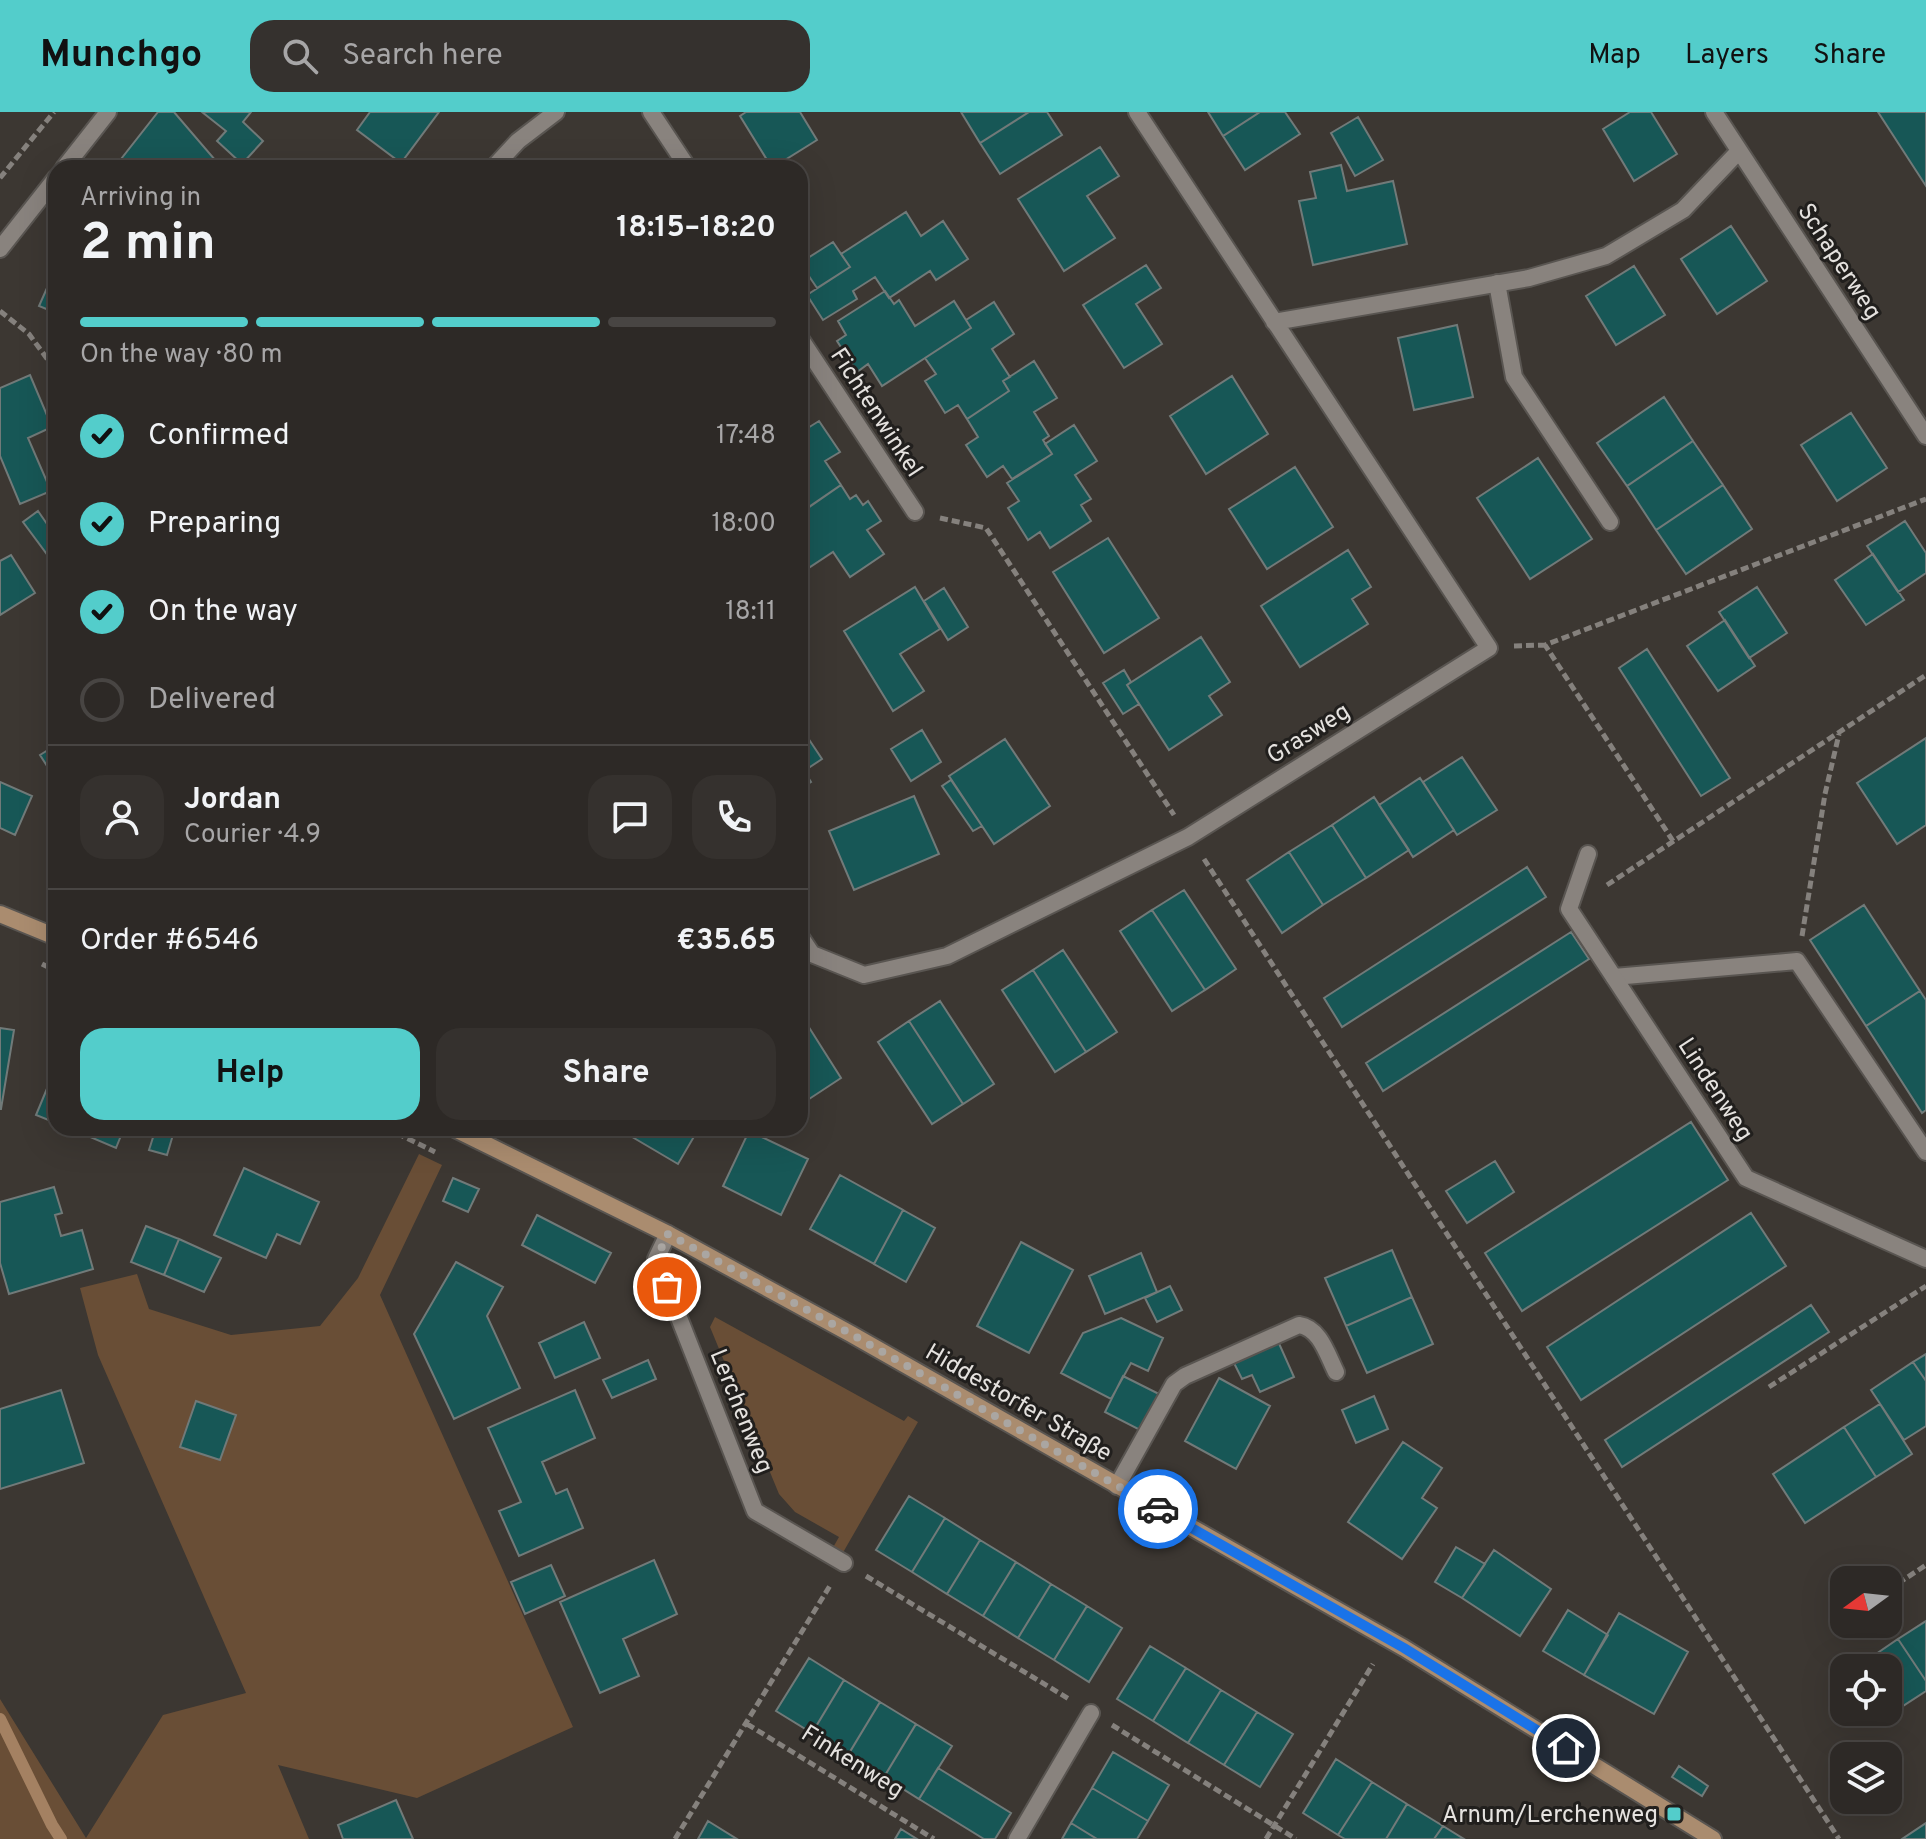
<!DOCTYPE html>
<meta charset="utf-8">
<style>
:root{--surface:#2d2926;--page:#35312e;--text:#f1f3f6;--muted:#a7a6a7;--line:#484543;--accent:#53cdcb}
body{margin:0;font-family:Overpass,sans-serif;background:var(--page);color:var(--text);height:100vh;display:flex;flex-direction:column;font-size:30px;white-space:nowrap}
*{box-sizing:border-box;margin:0}
p{font-size:26px;color:var(--muted)}
.icon{flex:none;width:44px;height:44px;fill:none;stroke:currentColor;stroke-width:2;stroke-linecap:round;stroke-linejoin:round}
.map{position:relative;flex:1;overflow:hidden}
.details{position:absolute;left:48px;top:48px;width:760px;height:976px;display:flex;flex-direction:column;background:var(--surface);border-radius:24px;box-shadow:0 8px 32px #0002,0 0 0 2px var(--line)}
.details>*{flex:none}
.needle{width:52px;rotate:255deg}
.controls{position:absolute;left:1830px;top:1454px;display:grid;gap:16px}
.controls a{display:grid;place-items:center;width:72px;height:72px;border-radius:16px;background:var(--surface);box-shadow:0 8px 32px #0002,0 0 0 2px var(--line);font-size:40px}
.pin{position:absolute;display:grid;place-items:center;width:68px;height:68px;color:#fff;margin:-34px;border:4px solid #fff;border-radius:50%;box-shadow:0 2px 8px #0007}
.courier{position:absolute;display:grid;place-items:center;width:80px;height:80px;margin:-40px;border:6px solid #1a73e8;border-radius:50%;background:#fff;color:#222;box-shadow:0 2px 10px #0007}
.summary em{font-style:normal;font-weight:700}
.summary div{display:flex;flex-direction:column-reverse}
.summary{display:flex;align-items:center;justify-content:space-between;height:136px;padding:0 32px}
h1{font-size:52px;font-weight:700;line-height:60px}
.bar{display:grid;grid-template-columns:repeat(4,1fr);gap:12px 8px;align-content:center;height:96px;padding:0 32px}
.bar i{height:10px;border-radius:6px;background:var(--line)}
.bar .current{background:var(--accent)}
.bar p{grid-column:span 4}
.line{display:flex;align-items:center;gap:20px;padding:0 32px;border-top:2px solid var(--line)}
.line div{flex:1}
.round{display:grid;place-items:center;flex:none;width:84px;height:84px;border-radius:24px;background:var(--page)}
ol{padding:0 32px;list-style:none}
li{display:flex;align-items:center;gap:24px;height:88px}
li p{margin-inline-start:auto}
li .icon{padding:8px;border-radius:50%;background:var(--accent);color:#111;stroke-width:4}
li:last-child{color:var(--muted)}
li i{width:44px;height:44px;border:4px solid var(--line);border-radius:50%}
.button{display:flex;gap:16px;margin-top:auto;padding:16px 32px}
.button a{flex:1;height:92px;border-radius:24px;background:var(--accent);color:#111;font-size:32px;font-weight:700;line-height:92px;text-align:center}
.button a+a{background:var(--page);color:var(--text)}
header{display:flex;align-items:center;gap:48px;box-sizing:border-box;height:112px;padding:0 40px;background:var(--accent);color:#111}
header strong{font-size:38px}
nav{display:flex;gap:44px;margin-inline-start:auto;font-size:28px}
.search{width:560px;height:72px;background:var(--page);display:flex;align-items:center;gap:20px;box-sizing:border-box;padding:0 28px;border-radius:24px;color:var(--muted);font-size:30px}
.map>svg:first-child{display:block}
.green{fill:#694e36}
.lines{fill:none;stroke-linecap:round;stroke-linejoin:round}
.stream{stroke:#a48162;stroke-width:12}
.building{fill:#175756;stroke:#717a79;stroke-width:2}
.service-casing{stroke:#595551;stroke-width:20}
.minor-casing{stroke:#595551;stroke-width:20}
.secondary-casing{stroke:#595551;stroke-width:20}
.path{stroke:#85817d;stroke-width:5;stroke-dasharray:8 4;stroke-linecap:butt}
.service{stroke:#89837e;stroke-width:16}
.minor{stroke:#89837e;stroke-width:16}
.secondary{stroke:#aa8c6f;stroke-width:16}
.done{stroke:#aaa6a2;stroke-width:8;stroke-dasharray:0 14.4}
.route{stroke:#1a73e8;stroke-width:10}
.poi-dot{fill:#53cdcb;stroke:#211f1d;stroke-width:3}
.labels{text-anchor:middle;stroke-width:6;stroke-linejoin:round;paint-order:stroke}
.street-label{font-size:24px;fill:#e5e2df;stroke:#211f1d}
.poi-label{font-size:24px;fill:#e5e2df;stroke:#211f1d;text-anchor:end}
</style>
<header>
<strong>Munchgo</strong>
<div class="search"><svg class="icon" aria-label="search" viewBox="0 0 24 24"><circle cx="10" cy="10" r="6"/><path d="M15 15l6 6"/></svg>Search here</div>
<nav><a>Map</a><a>Layers</a><a>Share</a></nav>
</header>
<div class="map">
<svg width="1926" height="1727" viewBox="0 0 1926 1727">
<rect width="100%" height="100%" fill="#3c3732"/>
<!-- green -->
<path class="green" d="M 419,1042 L 442,1053 L 380,1183 L 573,1615 L 417,1686 L 278,1653 L 309,1727 L 0,1727 L 0,1587 L 86,1726 L 163,1603 L 246,1581 L 98,1243 L 80,1176 L 137,1162 L 149,1197 L 231,1223 L 320,1214 L 358,1166 Z
M 715,1205 L 904,1309 L 908,1304 L 918,1310 L 841,1444 L 831,1439 L 839,1425 L 795,1400 L 779,1382 L 710,1215 Z"/>
<g class="lines">
<!-- stream -->
<path class="stream" d="M 0,1607 L 52,1713 L 61,1727"/>
</g>
<!-- building -->
<path class="building" d="M 158,0 L 174,0 L 222,56 L 114,56 Z
M 202,0 L 251,0 L 243,10 L 263,29 L 242,52 L 217,29 L 226,19 Z
M 370,0 L 439,0 L 401,51 L 357,18 Z
M 746,0 L 800,0 L 817,28 L 772,56 L 740,4 Z
M 961,0 L 1029,0 L 980,31 Z
M 1029,0 L 1047,0 L 1062,23 L 1000,62 L 980,31 Z
M 1208,0 L 1260,0 L 1223,24 Z
M 1260,0 L 1285,0 L 1300,22 L 1245,58 L 1223,24 Z
M 1630,0 L 1651,0 L 1677,42 L 1634,69 L 1603,17 Z
M 1878,0 L 1926,0 L 1926,74 Z
M 1358,5 L 1383,48 L 1355,64 L 1331,21 Z
M 1100,35 L 1119,64 L 1087,84 L 1115,126 L 1064,159 L 1018,87 Z
M 1341,53 L 1347,79 L 1393,69 L 1407,132 L 1313,153 L 1299,89 L 1316,86 L 1310,60 Z
M 906,100 L 921,124 L 943,109 L 968,147 L 936,168 L 930,159 L 889,186 L 875,165 L 853,179 L 857,187 L 823,208 L 807,183 L 850,155 L 841,142 Z
M 1731,114 L 1767,169 L 1717,202 L 1681,147 Z
M 833,130 L 850,155 L 817,176 L 800,151 Z
M 1146,153 L 1161,176 L 1136,192 L 1162,232 L 1124,256 L 1083,193 Z
M 1634,154 L 1665,203 L 1616,233 L 1586,184 Z
M 51,167 L 56,170 L 56,201 L 39,194 Z
M 885,179 L 894,192 L 899,188 L 915,214 L 954,189 L 971,216 L 882,274 L 868,252 L 857,260 L 837,229 L 846,223 L 838,209 Z
M 994,190 L 1014,222 L 992,237 L 1010,265 L 1003,269 L 1009,279 L 967,307 L 958,293 L 945,301 L 925,269 L 936,262 L 925,246 L 971,216 L 966,208 Z
M 1457,213 L 1473,285 L 1414,298 L 1398,226 Z
M 1034,249 L 1057,286 L 1034,300 L 1049,324 L 1043,328 L 1052,342 L 1012,367 L 1003,354 L 987,365 L 966,333 L 978,325 L 967,307 L 1009,279 L 1003,269 Z
M 30,263 L 52,315 L 28,326 L 51,379 L 20,392 L 0,344 L 0,276 Z
M 1232,264 L 1268,322 L 1206,362 L 1170,304 Z
M 1664,285 L 1693,329 L 1627,374 L 1597,331 Z
M 1851,301 L 1887,356 L 1837,389 L 1801,333 Z
M 819,309 L 840,340 L 825,349 L 841,373 L 805,398 L 800,391 L 800,315 L 803,319 Z
M 1074,313 L 1097,349 L 1075,363 L 1091,387 L 1081,393 L 1091,409 L 1050,436 L 1040,420 L 1028,428 L 1008,396 L 1019,389 L 1007,371 L 1052,342 L 1045,332 Z
M 1693,329 L 1723,373 L 1656,418 L 1627,374 Z
M 1538,346 L 1592,427 L 1530,467 L 1477,386 Z
M 1295,355 L 1333,415 L 1267,457 L 1229,397 Z
M 841,373 L 850,387 L 856,383 L 863,393 L 868,389 L 881,409 L 867,418 L 884,442 L 850,465 L 833,440 L 804,459 L 800,453 L 800,401 Z
M 1723,373 L 1752,417 L 1686,462 L 1656,418 Z
M 38,399 L 56,425 L 56,440 L 49,445 L 23,410 Z
M 1905,409 L 1926,441 L 1926,461 L 1898,480 L 1867,434 Z
M 1108,426 L 1159,506 L 1104,541 L 1053,460 Z
M 1348,438 L 1371,475 L 1352,487 L 1368,512 L 1300,555 L 1261,494 Z
M 1873,442 L 1904,488 L 1866,513 L 1835,468 Z
M 11,443 L 35,481 L 0,503 L 0,449 Z
M 915,475 L 940,517 L 900,542 L 924,579 L 893,599 L 844,519 Z
M 1757,475 L 1787,521 L 1749,546 L 1719,500 Z
M 944,476 L 968,515 L 948,528 L 924,489 Z
M 1725,508 L 1755,554 L 1718,579 L 1687,534 Z
M 1201,525 L 1230,570 L 1209,584 L 1222,603 L 1169,638 L 1127,573 Z
M 1647,537 L 1730,666 L 1701,684 L 1619,556 Z
M 1124,558 L 1131,570 L 1127,573 L 1139,592 L 1123,602 L 1103,571 Z
M 800,614 L 822,647 L 804,659 L 811,670 L 800,677 Z
M 922,618 L 941,650 L 911,669 L 891,637 Z
M 1926,626 L 1926,713 L 1897,732 L 1857,671 Z
M 1005,627 L 1050,694 L 994,732 L 949,664 Z
M 56,633 L 56,668 L 40,643 Z
M 1462,645 L 1497,698 L 1457,723 L 1423,670 Z
M 1420,666 L 1454,718 L 1413,745 L 1379,693 Z
M 951,668 L 982,714 L 973,719 L 942,674 Z
M 0,670 L 32,684 L 15,723 L 0,716 Z
M 914,684 L 939,742 L 854,778 L 829,719 Z
M 1374,685 L 1409,738 L 1366,766 L 1332,713 Z
M 1332,713 L 1366,766 L 1323,793 L 1289,740 Z
M 1289,740 L 1323,793 L 1282,821 L 1247,768 Z
M 1527,755 L 1546,785 L 1342,915 L 1324,886 Z
M 1184,778 L 1236,857 L 1205,878 L 1152,798 Z
M 1864,793 L 1920,879 L 1866,914 L 1810,828 Z
M 1152,798 L 1205,878 L 1172,899 L 1120,819 Z
M 1571,820 L 1589,847 L 1383,979 L 1366,951 Z
M 1063,838 L 1117,920 L 1086,940 L 1033,858 Z
M 1033,858 L 1086,940 L 1055,960 L 1002,878 Z
M 1920,879 L 1926,888 L 1926,998 L 1922,1001 L 1866,914 Z
M 940,889 L 994,972 L 963,992 L 909,909 Z
M 805,909 L 841,966 L 800,993 L 800,912 Z
M 909,909 L 963,992 L 932,1012 L 878,930 Z
M 0,916 L 14,918 L 1,997 L 0,997 Z
M 56,955 L 56,1011 L 36,1003 Z
M 1691,1010 L 1728,1068 L 1522,1199 L 1485,1141 Z
M 77,1016 L 124,1016 L 116,1036 L 76,1019 Z
M 156,1016 L 175,1016 L 167,1043 L 149,1038 Z
M 617,1016 L 699,1016 L 678,1052 Z
M 749,1019 L 808,1047 L 781,1103 L 723,1074 Z
M 1495,1049 L 1514,1080 L 1467,1111 L 1446,1079 Z
M 244,1056 L 319,1090 L 300,1132 L 277,1122 L 266,1146 L 214,1123 Z
M 840,1063 L 903,1098 L 874,1152 L 810,1117 Z
M 453,1066 L 479,1077 L 468,1100 L 443,1089 Z
M 54,1075 L 62,1101 L 55,1103 L 61,1124 L 82,1118 L 93,1157 L 9,1182 L 0,1151 L 0,1090 Z
M 903,1098 L 935,1116 L 906,1170 L 874,1152 Z
M 1751,1101 L 1786,1154 L 1581,1288 L 1547,1235 Z
M 537,1103 L 611,1141 L 595,1171 L 522,1133 Z
M 146,1114 L 179,1127 L 164,1163 L 131,1150 Z
M 179,1127 L 221,1146 L 204,1180 L 164,1163 Z
M 1021,1130 L 1073,1158 L 1029,1241 L 977,1214 Z
M 1392,1138 L 1412,1185 L 1346,1214 L 1325,1166 Z
M 1141,1141 L 1157,1180 L 1105,1202 L 1089,1164 Z
M 456,1150 L 503,1175 L 487,1204 L 520,1276 L 454,1307 L 414,1222 Z
M 1170,1174 L 1182,1198 L 1157,1210 L 1145,1186 Z
M 1412,1185 L 1433,1232 L 1367,1261 L 1346,1214 Z
M 1811,1193 L 1829,1220 L 1622,1355 L 1605,1328 Z
M 1121,1206 L 1163,1226 L 1148,1259 L 1131,1251 L 1111,1287 L 1061,1261 L 1083,1221 Z
M 584,1210 L 600,1246 L 555,1266 L 539,1231 Z
M 1277,1227 L 1294,1265 L 1260,1280 L 1252,1263 L 1242,1267 L 1232,1247 Z
M 1926,1242 L 1926,1269 L 1913,1250 Z
M 648,1248 L 656,1267 L 612,1286 L 603,1268 Z
M 1913,1250 L 1926,1269 L 1926,1314 L 1904,1328 L 1871,1278 Z
M 1123,1264 L 1159,1282 L 1140,1318 L 1105,1300 Z
M 1219,1266 L 1270,1294 L 1236,1357 L 1185,1329 Z
M 61,1278 L 84,1351 L 0,1377 L 0,1297 Z
M 575,1278 L 595,1326 L 542,1350 L 556,1382 L 567,1377 L 583,1416 L 519,1444 L 499,1399 L 521,1390 L 488,1316 Z
M 1374,1284 L 1388,1317 L 1356,1331 L 1342,1298 Z
M 196,1289 L 236,1303 L 220,1348 L 180,1335 Z
M 1880,1292 L 1912,1342 L 1876,1365 L 1844,1315 Z
M 1844,1315 L 1876,1365 L 1805,1411 L 1773,1362 Z
M 1403,1330 L 1442,1356 L 1422,1386 L 1437,1396 L 1402,1447 L 1348,1410 Z
M 909,1384 L 945,1406 L 912,1460 L 876,1438 Z
M 945,1406 L 980,1428 L 947,1482 L 912,1460 Z
M 980,1428 L 1016,1450 L 983,1504 L 947,1482 Z
M 1456,1435 L 1485,1452 L 1462,1486 L 1435,1470 Z
M 1494,1438 L 1551,1477 L 1520,1524 L 1462,1486 Z
M 654,1448 L 677,1502 L 623,1527 L 639,1564 L 600,1581 L 560,1490 Z
M 1016,1450 L 1051,1472 L 1018,1526 L 983,1504 Z
M 551,1453 L 565,1484 L 525,1502 L 511,1470 Z
M 1051,1472 L 1087,1494 L 1054,1548 L 1018,1526 Z
M 1087,1494 L 1122,1516 L 1089,1570 L 1054,1548 Z
M 1568,1498 L 1608,1523 L 1584,1563 L 1543,1539 Z
M 1619,1501 L 1688,1540 L 1654,1602 L 1584,1563 Z
M 1926,1509 L 1926,1569 L 1898,1527 Z
M 1898,1527 L 1926,1569 L 1926,1579 L 1889,1603 L 1887,1600 L 1888,1556 L 1857,1555 Z
M 1150,1534 L 1186,1556 L 1153,1609 L 1117,1587 Z
M 809,1546 L 844,1568 L 812,1621 L 776,1599 Z
M 1186,1556 L 1221,1578 L 1188,1631 L 1153,1609 Z
M 844,1568 L 880,1590 L 848,1643 L 812,1621 Z
M 1221,1578 L 1257,1600 L 1224,1653 L 1188,1631 Z
M 880,1590 L 916,1612 L 884,1665 L 848,1643 Z
M 1257,1600 L 1293,1622 L 1260,1675 L 1224,1653 Z
M 916,1612 L 952,1634 L 919,1687 L 884,1665 Z
M 1113,1640 L 1169,1673 L 1148,1709 L 1092,1676 Z
M 1336,1647 L 1372,1670 L 1338,1723 L 1303,1701 Z
M 1679,1654 L 1708,1674 L 1702,1684 L 1672,1665 Z
M 938,1656 L 1011,1701 L 995,1727 L 984,1727 L 919,1687 Z
M 1372,1670 L 1407,1692 L 1386,1727 L 1345,1727 L 1338,1723 Z
M 1092,1676 L 1148,1709 L 1137,1727 L 1097,1727 L 1071,1711 Z
M 396,1688 L 413,1727 L 343,1727 L 338,1713 Z
M 1407,1692 L 1443,1714 L 1434,1727 L 1386,1727 Z
M 708,1709 L 737,1727 L 698,1727 Z
M 1071,1711 L 1097,1727 L 1062,1727 Z
M 1926,1711 L 1926,1727 L 1902,1727 Z
M 1443,1714 L 1464,1727 L 1434,1727 Z
M 901,1717 L 917,1727 L 895,1727 Z"/>
<g class="lines">
<!-- service casing -->
<g class="service-casing">
<path id="service" d="M 1497,171 L 1514,265 L 1610,410
M 1614,865 L 1797,849 L 1926,1040
M 1117,1374 L 1174,1272 L 1185,1264 L 1299,1213 C 1320,1216 1327,1242 1336,1260"/>
</g>
<!-- minor casing -->
<g class="minor-casing">
<path id="minor" d="M 651,0 L 688,56
M 1714,0 L 1926,324
M 64,56 L 108,0
M 493,56 L 518,29 L 556,0
M 0,137 L 56,66
M 1274,210 L 1529,166 L 1606,144 L 1683,98 L 1739,39
M 800,226 L 915,400
M 1588,742 L 1569,797 L 1746,1066 L 1926,1147
M 800,824 L 812,842 L 864,863 L 947,844 L 1188,725 L 1489,536 L 1137,0
M 668,1122 L 656,1147 L 755,1399 L 844,1451
M 1017,1727 L 1091,1601"/>
</g>
<!-- secondary casing -->
<g class="secondary-casing">
<path id="secondary" d="M 0,802 L 56,825
M 453,1016 L 668,1122 L 851,1222 L 1404,1536 L 1713,1727"/>
</g>
<!-- path -->
<path class="path" d="M 0,66 L 54,0
M 0,199 L 29,222 L 56,259
M 940,406 L 986,416 L 1174,703
M 1514,534 L 1545,533
M 1673,729 L 1545,533 L 1926,387
M 1204,747 L 1839,1727
M 1607,773 L 1926,563
M 1802,824 L 1825,682 L 1839,622
M 42,852 L 56,859
M 386,1016 L 435,1040
M 1769,1275 L 1926,1174
M 866,1464 L 1069,1587
M 1888,1478 L 1926,1453
M 747,1612 L 934,1727
M 1112,1613 L 1296,1727
M 675,1727 L 831,1472
M 1266,1727 L 1373,1552"/>
<!-- service -->
<use href="#service" class="service"/>
<!-- minor -->
<use href="#minor" class="minor"/>
<!-- secondary -->
<use href="#secondary" class="secondary"/>
</g>
<g class="lines">
<!-- done -->
<path class="done" d="M 667,1175 L 656,1147 L 668,1122 L 851,1222 L 1158,1397"/>
<!-- route -->
<path class="route" d="M 1158,1397 L 1404,1536 L 1566,1636"/>
</g>
<!-- markers -->
<rect class="poi-dot" x="1666" y="1694" width="16" height="16" rx="4"/>
<g class="labels">
<!-- street labels -->
<g class="street-label">
<text transform="translate(1840 149) rotate(57)" y="8">Schaperweg</text>
<text transform="translate(877 300) rotate(57)" y="8">Fichtenwinkel</text>
<text transform="translate(1308 621) rotate(-32)" y="8">Grasweg</text>
<text transform="translate(1716 977) rotate(57)" y="8">Lindenweg</text>
<text transform="translate(1019 1290) rotate(30)" y="8">Hiddestorfer Straße</text>
<text transform="translate(742 1299) rotate(68)" y="8">Lerchenweg</text>
<text transform="translate(853 1649) rotate(32)" y="8">Finkenweg</text>
</g>
<!-- poi labels -->
<g class="poi-label">
<text x="1658" y="1710">Arnum/Lerchenweg</text>
</g>
</g>
</svg>
<div class="controls">
<a><svg class="needle" viewBox="-14 -14 28 28"><path d="M0-13l5 13h-10z" fill="#e53935"/><path d="M0 13l5-13h-10z" fill="#a7a6a7"/></svg></a>
<a><svg class="icon" aria-label="locate" viewBox="0 0 24 24"><circle cx="12" cy="12" r="6"/><path d="M12 2v4M12 18v4M2 12h4M18 12h4"/></svg></a>
<a><svg class="icon" aria-label="layers" viewBox="0 0 24 24"><path d="M12 4l9 5-9 5-9-5zM3 14l9 5 9-5"/></svg></a>
</div>
<div class="pin" style="left:667px;top:1175px;background:#ea580c"><svg class="icon" aria-label="bag" viewBox="0 0 24 24"><path d="M5 8h14l-1 12H6zM9 8a3 3 0 0 1 6 0"/></svg></div>
<div class="pin" style="left:1566px;top:1636px;background:#1f2937"><svg class="icon" aria-label="home" viewBox="0 0 24 24"><path d="M3 11l9-7 9 7M6 9v11h12V9"/></svg></div>
<div class="courier" style="left:1158px;top:1397px"><svg class="icon" aria-label="car" viewBox="0 0 24 24"><path d="M5 17H2v-5l4-1 3-4h7l3 4 3 1v5h-3M9 17h6M6 11h13"/><circle cx="7" cy="17" r="2"/><circle cx="17" cy="17" r="2"/></svg></div>
<section class="details">
<div class="summary"><div><h1>2 min</h1><p>Arriving in</p></div><em>18:15–18:20</em></div>
<div class="bar"><i class="current"></i><i class="current"></i><i class="current"></i><i></i><p>On the way · 80 m</p></div>
<ol>
<li><svg class="icon" aria-label="check" viewBox="0 0 24 24"><path d="M5 12l5 5 9-10"/></svg>Confirmed<p>17:48</p></li>
<li><svg class="icon" aria-label="check" viewBox="0 0 24 24"><path d="M5 12l5 5 9-10"/></svg>Preparing<p>18:00</p></li>
<li><svg class="icon" aria-label="check" viewBox="0 0 24 24"><path d="M5 12l5 5 9-10"/></svg>On the way<p>18:11</p></li>
<li><i></i>Delivered</li>
</ol>
<div class="line" style="height:144px"><a class="round"><svg class="icon" aria-label="person" viewBox="0 0 24 24"><circle cx="12" cy="8" r="4"/><path d="M4 21q1-7 8-7t8 7"/></svg></a><div><b>Jordan</b><p>Courier · 4.9</p></div><a class="round"><svg class="icon" aria-label="chat" viewBox="0 0 24 24"><path d="M4 5h16v11H9l-5 4z"/></svg></a><a class="round"><svg class="icon" aria-label="phone" viewBox="0 0 24 24"><path d="M5 4h4l2 5-3 2q2 4 5 5l2-3 5 2v4C11 20 4 13 5 4z"/></svg></a></div>
<div class="line" style="height:104px"><div>Order #6546</div><b>€35.65</b></div>
<div class="button"><a>Help</a><a>Share</a></div>
</section>
</div>
